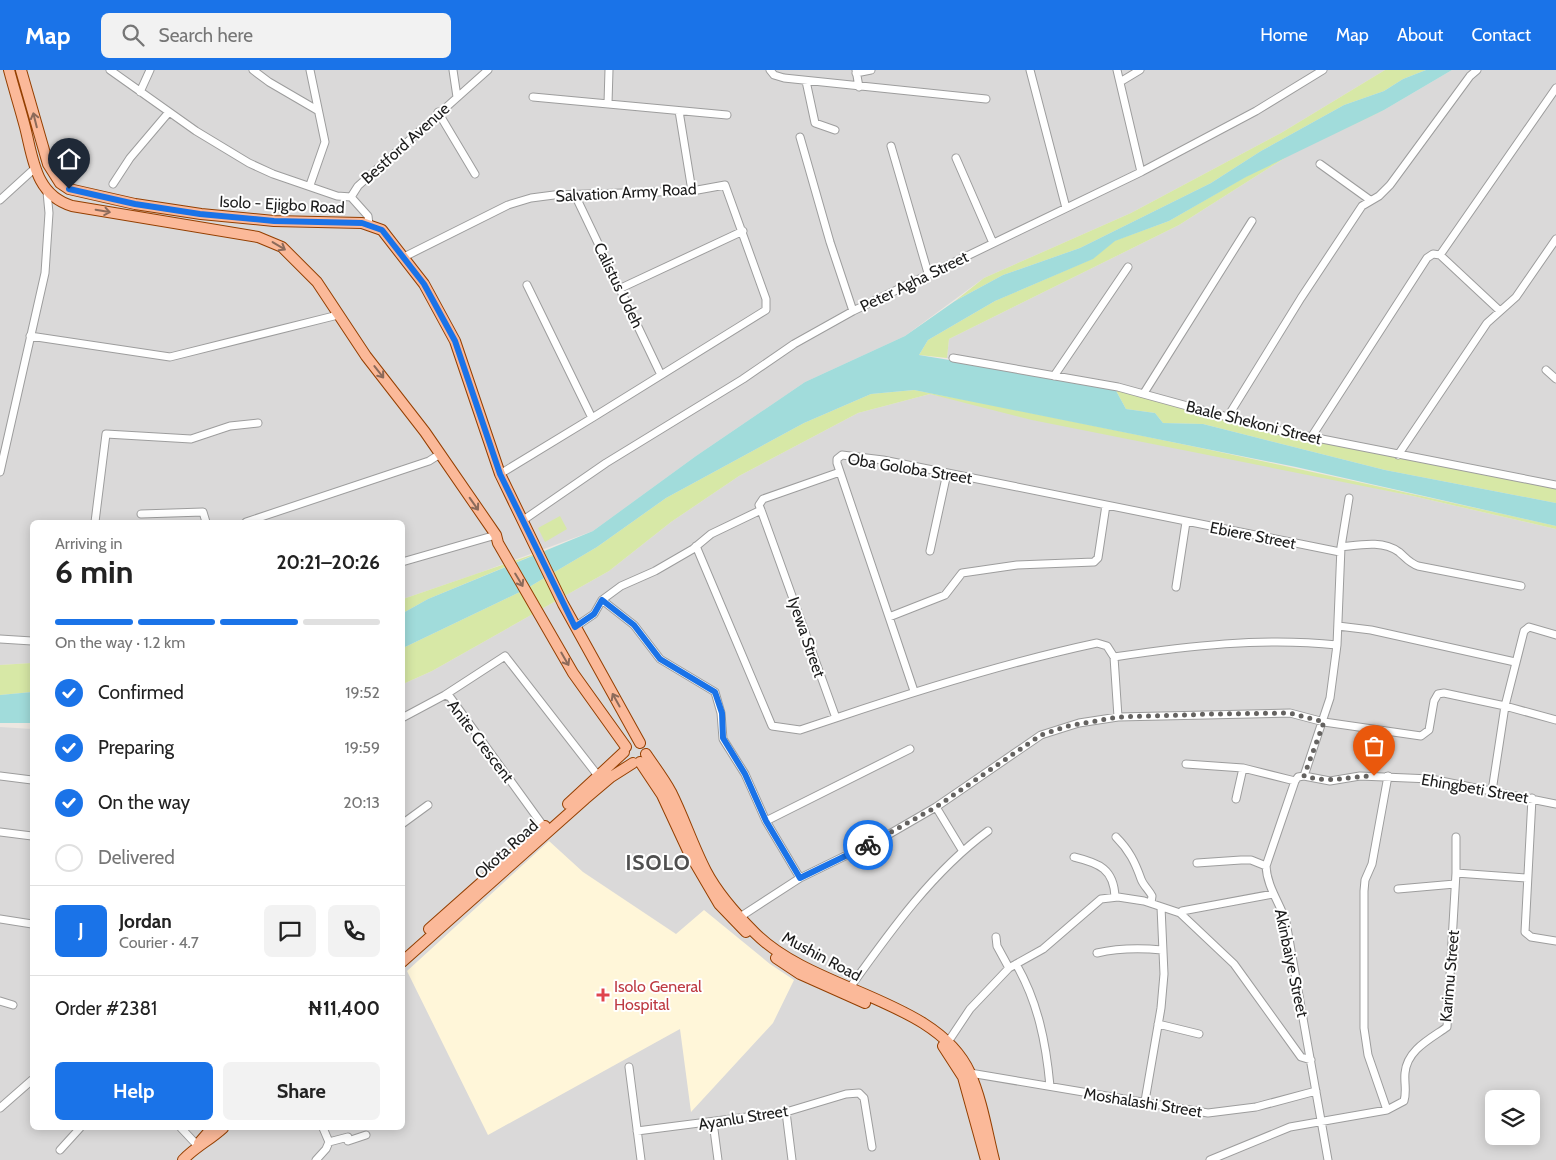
<!DOCTYPE html>
<meta charset="utf-8">
<style>
:root{--surface:#fff;--page:#f2f2f2;--text:#222;--muted:#767676;--line:#e0e0e0;--accent:#1a73e8}
body{margin:0;font-family:Cabin,sans-serif;background:var(--page);color:var(--text);height:100vh;display:flex;flex-direction:column;font-size:19px;white-space:nowrap}
*{box-sizing:border-box;margin:0}
p{font-size:16px;color:var(--muted)}
.icon{flex:none;width:28px;height:28px;fill:none;stroke:currentColor;stroke-width:2;stroke-linecap:round;stroke-linejoin:round}
.map{position:relative;flex:1;overflow:hidden}
.sheet{position:absolute;left:30px;top:450px;width:375px;height:610px;display:flex;flex-direction:column;background:var(--surface);border-radius:8px;box-shadow:0 2px 12px #0003}
.sheet>*{flex:none}
.fabs{position:absolute;left:1485px;top:1020px;display:grid;gap:10px}
.fabs a{display:grid;place-items:center;width:55px;height:55px;border-radius:8px;background:var(--surface);box-shadow:0 2px 12px #0003;font-size:25px}
.pin{position:absolute;display:grid;place-items:center;width:42px;height:42px;color:#fff;margin:-51px -21px;border-radius:50% 50% 50% 0;rotate:-45deg;box-shadow:0 0 5px #0007}
.pin .icon{rotate:45deg}
.courier{position:absolute;display:grid;place-items:center;width:50px;height:50px;margin:-25px;border:4px solid #1a73e8;border-radius:50%;background:#fff;color:#222;box-shadow:0 1px 6px #0007}
.summary em{font-style:normal;font-weight:800}
.summary div{display:flex;flex-direction:column-reverse}
.summary{display:flex;align-items:center;justify-content:space-between;height:85px;padding:0 25px}
h1{font-size:32px;font-weight:800;line-height:38px}
.bar{display:grid;grid-template-columns:repeat(4,1fr);gap:8px 5px;align-content:center;height:60px;padding:0 25px}
.bar i{height:6px;border-radius:4px;background:var(--line)}
.bar .selected{background:var(--accent)}
.bar p{grid-column:span 4}
.line{display:flex;align-items:center;gap:12px;padding:0 25px;border-top:1px solid var(--line)}
.line div{flex:1}
.round{display:grid;place-items:center;flex:none;width:52px;height:52px;border-radius:8px;background:var(--page)}
ol{padding:0 25px;list-style:none}
li{display:flex;align-items:center;gap:15px;height:55px}
li p{margin-inline-start:auto}
li .icon{padding:5px;border-radius:50%;background:var(--accent);color:#fff;stroke-width:4}
li:last-child{color:var(--muted)}
li i{width:28px;height:28px;border:2px solid var(--line);border-radius:50%}
.primary-button{display:flex;gap:10px;margin-top:auto;padding:10px 25px}
.primary-button a{flex:1;height:58px;border-radius:8px;background:var(--accent);color:#fff;font-size:20px;font-weight:800;line-height:58px;text-align:center}
.primary-button a+a{background:var(--page);color:var(--text)}
header{display:flex;align-items:center;gap:30px;box-sizing:border-box;height:70px;padding:0 25px;background:var(--accent);color:#fff}
header strong{font-size:24px}
nav{display:flex;gap:28px;margin-inline-start:auto;font-size:18px}
.search{width:350px;height:45px;background:var(--page);display:flex;align-items:center;gap:12px;box-sizing:border-box;padding:0 18px;border-radius:8px;color:var(--muted);font-size:19px}
.map>svg:first-child{display:block}
.residential{fill:#dad9d9;fill-rule:evenodd}
.education{fill:#fff6d9}
.grass{fill:#d7e8a6}
.water{fill:#a1dcdb}
.lines{fill:none;stroke-linecap:round;stroke-linejoin:round}
.minor-casing{stroke:#9d9d9d;stroke-width:9}
.primary-casing{stroke:#943f00;stroke-width:12}
.minor{stroke:#fff;stroke-width:7}
.primary{stroke:#fbb999;stroke-width:10}
.oneway{stroke:#8c6a5a}
.done{stroke:#656361;stroke-width:5;stroke-dasharray:0 9}
.route{stroke:#1a73e8;stroke-width:6}
.health-dot{fill:#e0444e;stroke:#fff;stroke-width:2}
.labels{text-anchor:middle;stroke-width:4;stroke-linejoin:round;paint-order:stroke}
.street-label{font-size:16px;fill:#1c1c1c;stroke:#fff}
.health-label{font-size:16px;fill:#be3a42;stroke:#fff;text-anchor:start}
.district-label{font-size:21px;font-weight:bold;letter-spacing:1px;fill:#4f4f4f;stroke:#fff}
</style>
<header>
<strong>Map</strong>
<div class="search"><svg class="icon" aria-label="search" viewBox="0 0 24 24"><circle cx="10" cy="10" r="6"/><path d="M15 15l6 6"/></svg>Search here</div>
<nav><a>Home</a><a>Map</a><a>About</a><a>Contact</a></nav>
</header>
<div class="map">
<svg width="1556" height="1090" viewBox="0 0 1556 1090">
<rect width="100%" height="100%" fill="#ede7e1"/>
<!-- residential -->
<path class="residential" d="M 0,0 L 1385,0 L 1281,63 L 1131,143 L 984,208 L 905,266 L 805,312 L 696,386 L 593,461 L 479,503 L 403,529 L 402,452 L 32,452 L 32,593 L 0,595 Z
M 1452,0 L 1556,0 L 1556,417 L 1395,385 L 1114,317 L 974,296 L 947,288 L 949,269 L 1179,155 L 1291,84 L 1384,40 Z
M 930,324 L 1413,426 L 1556,459 L 1556,1090 L 0,1090 L 0,657 L 32,659 L 32,1058 L 402,1058 L 403,614 L 432,601 L 609,501 L 671,452 L 739,406 L 858,343 ZM 1494,1029 L 1531,1029 L 1531,1066 L 1494,1066 Z"/>
<!-- education -->
<path class="education" d="M 549,771 L 583,802 L 676,864 L 704,840 L 770,894 L 794,910 L 773,953 L 691,1042 L 680,959 L 488,1065 L 407,901 Z"/>
<!-- grass -->
<path class="grass" d="M 1385,0 L 1426,0 L 1403,9 L 1384,21 L 1344,35 L 1261,81 L 1211,113 L 1080,178 L 1003,205 L 955,231 L 984,208 L 1131,143 L 1281,63 Z
M 1384,40 L 1291,84 L 1179,155 L 949,269 L 947,288 L 919,285 L 928,270 L 995,231 L 1092,189 L 1114,171 L 1169,151 L 1299,76 Z
M 1114,317 L 1164,327 L 1395,385 L 1556,417 L 1556,433 L 1385,400 L 1203,354 L 1163,353 L 1155,343 L 1126,339 Z
M 914,320 C 1129,361 1343,408 1556,456 L 1556,459 L 1413,426 L 1032,350 L 930,324 L 858,343 L 739,406 L 671,452 L 609,501 L 432,601 L 403,614 L 403,578 L 524,520 L 597,477 L 666,428 L 804,353 L 871,324 Z
M 560,446 L 567,459 L 545,472 L 538,458 Z
M 546,480 L 428,529 L 403,543 L 403,529 Z
M 32,593 L 32,622 L 0,625 L 0,595 Z"/>
<!-- water -->
<path class="water" d="M 1426,0 L 1452,0 L 1384,40 L 1246,107 L 1169,151 L 1115,171 L 1093,189 L 995,231 L 928,270 L 919,285 L 1114,317 L 1126,339 L 1155,343 L 1163,353 L 1203,354 L 1385,400 L 1556,433 L 1556,456 L 1296,397 L 914,320 L 871,324 L 804,353 L 666,428 L 597,477 L 524,520 L 403,578 L 403,543 L 428,529 L 593,461 L 696,386 L 805,312 L 905,266 L 955,231 L 1003,205 L 1080,178 L 1211,113 L 1261,81 L 1344,35 L 1384,21 L 1403,9 Z
M 32,622 L 32,653 L 0,653 L 0,625 Z"/>
<g class="lines">
<!-- minor casing -->
<g class="minor-casing">
<path id="minor" d="M 110,0 L 196,61 L 249,93 L 273,104 L 337,126 L 351,127
M 253,0 L 269,12 L 317,40
M 453,0 L 457,27
M 770,0 L 774,5 L 784,8 L 986,29
M 856,0 L 859,17
M 1030,0 L 1066,138
M 1117,0 L 1141,102
M 856,3 L 871,0
M 806,11 L 815,53 L 835,60
M 1120,12 L 1140,0
M 140,22 L 150,0
M 533,27 L 727,45
M 608,33 L 609,0
M 679,41 L 692,121
M 438,42 L 475,104
M 800,67 L 830,172 L 853,241
M 891,76 L 928,203
M 956,88 L 993,173
M 1320,94 L 1370,130
M 113,114 L 130,88 L 169,42
M 310,115 L 325,72 L 310,0
M 575,125 L 661,305
M 0,130 L 34,99
M 369,155 L 368,146 L 351,127 L 358,116 L 488,0
M 1440,185 L 1556,18
M 404,187 L 508,135 L 531,128 L 554,125 L 692,121 L 725,115 L 766,229 L 766,240 L 592,348
M 621,218 L 743,161
M 30,266 L 170,287 L 338,245
M 953,288 L 1118,317 L 1271,359 L 1556,415
M 1546,300 L 1556,309
M 1054,306 L 1128,197
M 1144,323 L 1252,151
M 1227,348 L 1301,228 L 1362,136 L 1379,126 L 1390,115 L 1470,6 L 1477,0
M 1312,366 L 1427,188 L 1433,184 L 1440,185 L 1500,241
M 1398,385 L 1487,253 L 1516,227 L 1556,169
M 0,402 L 45,203 L 49,143 L 47,122
M 500,404 L 592,348 L 527,215
M 761,440 L 759,435 L 763,429 L 840,402
M 141,444 L 203,442 L 206,452
M 522,451 L 606,393 L 743,309 L 794,274 L 853,241 L 1141,102 L 1256,41 L 1323,0
M 95,452 L 106,364 L 191,369 L 230,356 L 258,353
M 246,452 L 429,391 L 440,384
M 696,476 L 772,656 L 800,660 L 836,648
M 1341,477 C 1360,475 1382,470 1399,482 C 1406,488 1409,493 1418,496 L 1521,516
M 930,481 L 947,403
M 402,492 L 496,465
M 1176,517 L 1186,452
M 602,530 L 634,555 L 660,589 L 715,622 L 721,643 L 723,669 L 745,704 L 766,751 L 800,808
M 889,547 L 945,525 L 962,503 L 1017,495 L 1094,492 L 1098,488 L 1106,435
M 1338,556 L 1371,560 L 1515,592
M 575,557 L 594,544 L 602,530 L 621,516 L 655,501 L 693,479 L 711,464 L 761,440 L 836,648 C 922,619 1008,592 1097,573 L 1107,576 L 1114,587 C 1188,576 1262,567 1337,575
M 0,569 L 32,571
M 1114,587 L 1118,647
M 914,621 L 837,393 L 837,389 L 842,385 L 883,390 L 1340,482
M 445,625 L 505,586 L 599,707
M 402,648 L 445,625 L 450,627 L 544,757
M 1186,694 L 1243,698 L 1295,711
M 0,706 L 32,710
M 1304,706 L 1330,711 L 1360,706 L 1431,709 L 1556,734
M 1492,721 L 1505,636 L 1524,561 L 1529,557 L 1556,565
M 1532,728 L 1525,862 L 1531,867 L 1556,871
M 1236,729 L 1243,698
M 936,737 L 962,780
M 766,751 L 910,679
M 402,754 L 428,735
M 0,762 L 32,766
M 1116,767 C 1129,780 1135,792 1141,809 C 1143,815 1149,820 1152,826 L 1151,833
M 1074,787 C 1099,793 1114,799 1115,827
M 1197,793 L 1241,790 L 1251,790 L 1266,796
M 1456,803 L 1527,808
M 1398,819 L 1455,814
M 1180,843 L 1234,894 L 1301,987 L 1311,990
M 740,847 L 800,808 L 886,766 L 936,737 L 1041,665 L 1079,653 L 1118,647 L 1290,643 L 1324,652 L 1421,666 L 1429,660 L 1434,631 L 1438,624 L 1444,623 L 1505,636 L 1556,650
M 0,849 L 32,854
M 996,867 L 997,876 L 1009,898
M 1097,883 C 1119,878 1140,878 1162,880
M 1016,894 C 1038,932 1046,973 1050,1016
M 849,919 C 889,863 932,802 988,761
M 0,931 L 13,935
M 1158,954 L 1199,964
M 948,972 L 970,939 L 1009,898 L 1043,879 L 1101,829 L 1118,827 L 1144,831 L 1180,843 L 1182,841 L 1273,824
M 629,997 L 641,1090
M 970,1003 L 1208,1043 L 1256,1037 L 1316,1021
M 1145,1031 L 1161,938 L 1164,904 L 1161,837
M 0,1038 L 32,1010
M 1387,1040 L 1368,985 L 1364,958 L 1364,821 L 1365,810 L 1372,794 L 1388,706
M 786,1042 L 792,1090
M 713,1052 L 718,1090
M 181,1058 L 197,1075
M 637,1061 L 786,1042 L 846,1024 L 859,1023 L 864,1028 L 872,1077
M 329,1072 L 348,1067 L 348,1071 L 366,1065
M 60,1080 L 80,1058
M 316,1090 L 326,1079 L 329,1072 L 323,1058
M 1210,1090 L 1290,1057 L 1387,1040 L 1404,1031 C 1407,1021 1404,1013 1405,1003 C 1407,980 1430,969 1447,957 L 1456,803 L 1456,767
M 1328,1090 L 1286,852 C 1280,833 1267,817 1266,796 L 1295,711 L 1298,707 L 1304,706 L 1330,628 L 1337,575 L 1341,477 L 1349,428"/>
</g>
<!-- primary casing -->
<g class="primary-casing">
<path id="primary" d="M 9,0 C 14,19 20,38 25,57 C 33,88 35,125 72,136 L 258,167 L 282,177 L 317,212 L 366,286 L 425,362 L 496,465 L 498,473 L 573,603 L 626,677
M 21,0 L 48,94 L 60,113 L 69,119 L 135,134 L 201,144 L 274,151 L 362,153 L 382,160 L 424,214 L 455,271 L 500,404 L 563,534 L 640,673
M 646,684 C 654,696 664,709 671,722 C 684,748 693,776 706,801 C 718,824 737,845 755,863 C 814,922 937,929 970,1003 C 982,1030 987,1062 994,1090
M 640,692 L 662,725 L 688,781 L 719,834 L 746,862
M 568,734 L 624,682
M 429,859 L 545,756
M 776,888 L 800,904 L 865,933
M 402,892 L 585,729 L 611,707 L 633,693
M 943,976 L 963,1007 L 986,1090
M 199,1073 L 212,1058
M 183,1090 C 195,1077 210,1070 223,1058"/>
</g>
<!-- minor -->
<use href="#minor" class="minor"/>
<!-- primary -->
<use href="#primary" class="primary"/>
</g>
<!-- one-way arrows -->
<defs><path id="oneway-shaft" d="M-6 0H5M1.5-3L5.5 0L1.5 3" fill="none" stroke-width="1.6" stroke-linecap="round" stroke-linejoin="round" transform="scale(1.25)"/></defs>
<g class="oneway">
<use href="#oneway-shaft" transform="translate(35 50) rotate(-104)"/>
<use href="#oneway-shaft" transform="translate(103 141) rotate(10)"/>
<use href="#oneway-shaft" transform="translate(279 176) rotate(31)"/>
<use href="#oneway-shaft" transform="translate(379 302) rotate(52)"/>
<use href="#oneway-shaft" transform="translate(474 434) rotate(55)"/>
<use href="#oneway-shaft" transform="translate(519 510) rotate(59)"/>
<use href="#oneway-shaft" transform="translate(565 589) rotate(60)"/>
<use href="#oneway-shaft" transform="translate(616 630) rotate(-119)"/>
</g>
<g class="lines">
<!-- done -->
<path class="done" d="M 868,775 L 936,737 L 1041,665 L 1068,656 L 1118,647 L 1214,644 L 1290,643 L 1324,652 L 1304,706 C 1333,714 1347,706 1374,706"/>
<!-- route -->
<path class="route" d="M 69,119 L 135,134 L 200,144 L 274,151 L 362,153 L 382,160 L 424,214 L 455,271 L 500,404 L 575,557 L 594,544 L 602,530 L 634,555 L 660,589 L 715,622 L 722,643 L 723,668 L 745,704 L 766,751 L 800,808 L 868,775"/>
</g>
<!-- markers -->
<path class="health-dot" d="M600.5 917.5h5v5h5v5h-5v5h-5v-5h-5v-5h5z"/>
<g class="labels">
<!-- street labels -->
<g class="street-label">
<text transform="translate(405 73) rotate(-42)" y="6">Bestford Avenue</text>
<text transform="translate(626 122) rotate(-3)" y="6">Salvation Army Road</text>
<text transform="translate(282 134) rotate(3)" y="6">Isolo - Ejigbo Road</text>
<text transform="translate(914 211) rotate(-26)" y="6">Peter Agha Street</text>
<text transform="translate(619 215) rotate(64)" y="6">Calistus Udeh</text>
<text transform="translate(1254 352) rotate(14)" y="6">Baale Shekoni Street</text>
<text transform="translate(910 398) rotate(9)" y="6">Oba Goloba Street</text>
<text transform="translate(1253 465) rotate(11)" y="6">Ebiere Street</text>
<text transform="translate(807 567) rotate(71)" y="6">Iyewa Street</text>
<text transform="translate(481 671) rotate(53)" y="6">Anite Crescent</text>
<text transform="translate(1475 718) rotate(10)" y="6">Ehingbeti Street</text>
<text transform="translate(506 779) rotate(-42)" y="6">Okota Road</text>
<text transform="translate(822 886) rotate(28)" y="6">Mushin Road</text>
<text transform="translate(1292 893) rotate(78)" y="6">Akinbaiye Street</text>
<text transform="translate(1449 906) rotate(-85)" y="6">Karimu Street</text>
<text transform="translate(1143 1032) rotate(9)" y="6">Moshalashi Street</text>
<text transform="translate(743 1047) rotate(-9)" y="6">Ayanlu Street</text>
</g>
<!-- health labels -->
<g class="health-label">
<text x="614" y="922">Isolo General<tspan x="614" dy="18">Hospital</tspan></text>
</g>
<!-- district labels -->
<g class="district-label">
<text x="658" y="800">ISOLO</text>
</g>
</g>
</svg>
<div class="fabs">
<a><svg class="icon" aria-label="layers" viewBox="0 0 24 24"><path d="M12 4l9 5-9 5-9-5zM3 14l9 5 9-5"/></svg></a>
</div>
<div class="pin" style="left:1374px;top:706px;background:#ea580c"><svg class="icon" aria-label="bag" viewBox="0 0 24 24"><path d="M5 8h14l-1 12H6zM9 8a3 3 0 0 1 6 0"/></svg></div>
<div class="pin" style="left:69px;top:119px;background:#1f2937"><svg class="icon" aria-label="home" viewBox="0 0 24 24"><path d="M3 11l9-7 9 7M6 9v11h12V9"/></svg></div>
<div class="courier" style="left:868px;top:775px"><svg class="icon" aria-label="bike" viewBox="0 0 24 24"><circle cx="6" cy="16" r="4"/><circle cx="18" cy="16" r="4"/><path d="M6 16l4-8h5l3 8M10 8l3 8H6M13 5h3"/></svg></div>
<section class="sheet">
<div class="summary"><div><h1>6 min</h1><p>Arriving in</p></div><em>20:21–20:26</em></div>
<div class="bar"><i class="selected"></i><i class="selected"></i><i class="selected"></i><i></i><p>On the way · 1.2 km</p></div>
<ol>
<li><svg class="icon" aria-label="check" viewBox="0 0 24 24"><path d="M5 12l5 5 9-10"/></svg>Confirmed<p>19:52</p></li>
<li><svg class="icon" aria-label="check" viewBox="0 0 24 24"><path d="M5 12l5 5 9-10"/></svg>Preparing<p>19:59</p></li>
<li><svg class="icon" aria-label="check" viewBox="0 0 24 24"><path d="M5 12l5 5 9-10"/></svg>On the way<p>20:13</p></li>
<li><i></i>Delivered</li>
</ol>
<div class="line" style="height:90px"><b class="round" style="background:var(--accent);color:#fff">J</b><div><b>Jordan</b><p>Courier · 4.7</p></div><a class="round"><svg class="icon" aria-label="chat" viewBox="0 0 24 24"><path d="M4 5h16v11H9l-5 4z"/></svg></a><a class="round"><svg class="icon" aria-label="phone" viewBox="0 0 24 24"><path d="M5 4h4l2 5-3 2q2 4 5 5l2-3 5 2v4C11 20 4 13 5 4z"/></svg></a></div>
<div class="line" style="height:65px"><div>Order #2381</div><b>₦11,400</b></div>
<div class="primary-button"><a>Help</a><a>Share</a></div>
</section>
</div>
